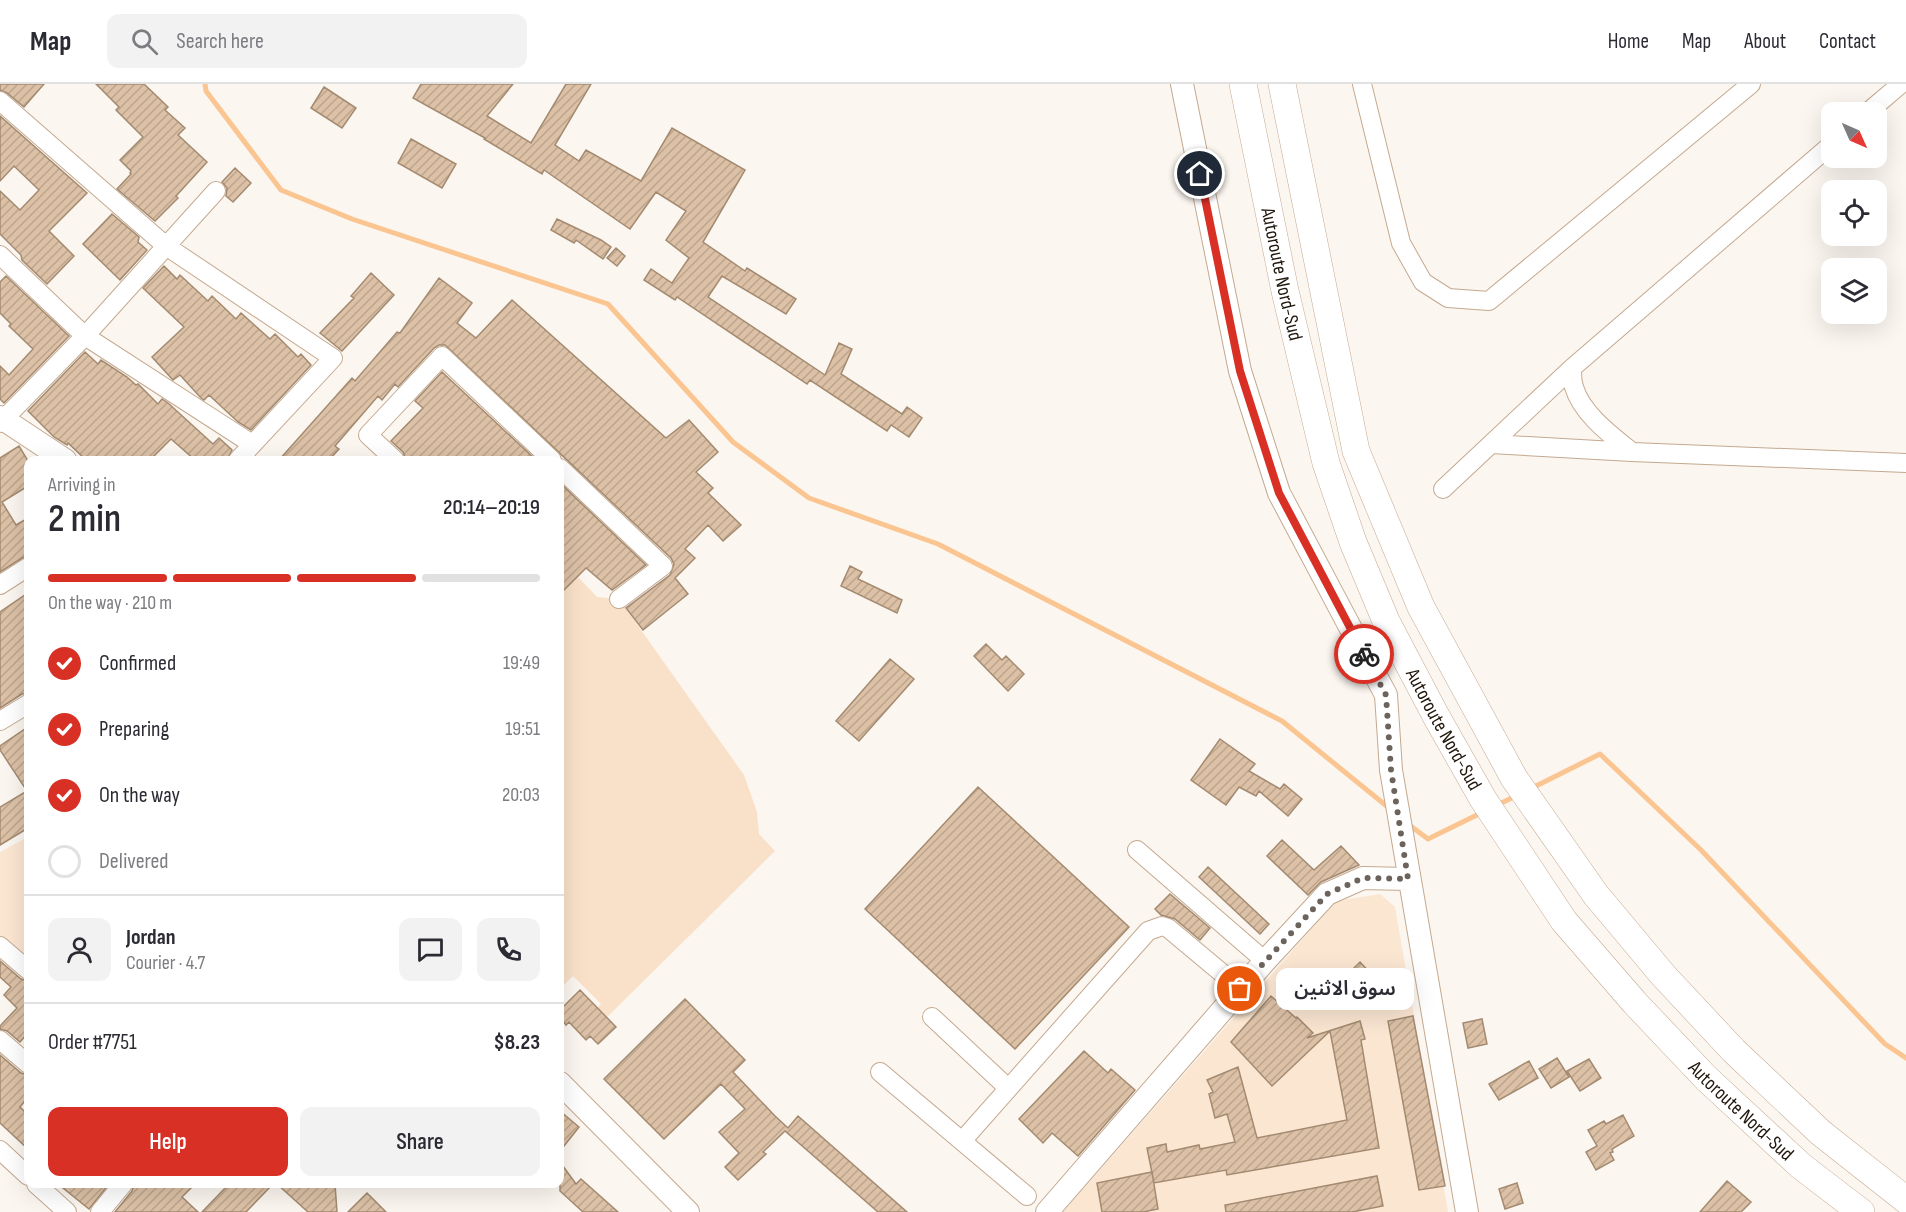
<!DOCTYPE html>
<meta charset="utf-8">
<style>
:root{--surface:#fff;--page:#f2f2f3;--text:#2b2b33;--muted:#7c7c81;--line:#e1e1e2;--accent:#d93025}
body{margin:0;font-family:"Sofia Sans Condensed","Noto Sans Arabic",sans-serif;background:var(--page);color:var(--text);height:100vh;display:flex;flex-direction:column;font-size:22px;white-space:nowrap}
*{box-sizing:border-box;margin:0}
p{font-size:20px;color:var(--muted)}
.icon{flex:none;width:33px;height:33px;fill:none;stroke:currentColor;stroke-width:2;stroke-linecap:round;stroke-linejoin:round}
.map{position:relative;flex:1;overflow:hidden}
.side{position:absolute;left:24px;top:372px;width:540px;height:732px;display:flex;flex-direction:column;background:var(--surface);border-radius:12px;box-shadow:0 6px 24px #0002}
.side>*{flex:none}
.needle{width:39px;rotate:135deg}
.fabs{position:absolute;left:1821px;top:18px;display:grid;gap:12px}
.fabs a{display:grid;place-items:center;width:66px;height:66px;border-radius:12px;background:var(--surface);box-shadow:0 6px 24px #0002;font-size:30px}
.pin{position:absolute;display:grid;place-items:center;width:51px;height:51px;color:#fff;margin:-26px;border:3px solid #fff;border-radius:50%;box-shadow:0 2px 6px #0007}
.courier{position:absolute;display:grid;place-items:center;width:60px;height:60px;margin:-30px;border:4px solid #d93025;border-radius:50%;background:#fff;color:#222;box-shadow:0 2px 8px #0007}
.bubble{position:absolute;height:42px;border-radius:12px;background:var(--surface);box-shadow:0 6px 24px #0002;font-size:20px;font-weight:600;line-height:42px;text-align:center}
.overview em{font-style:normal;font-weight:600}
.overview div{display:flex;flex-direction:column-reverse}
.overview{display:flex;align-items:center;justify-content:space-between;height:102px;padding:0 24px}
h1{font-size:39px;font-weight:600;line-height:45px}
.bar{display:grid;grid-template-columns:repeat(4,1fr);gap:9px 6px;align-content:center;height:72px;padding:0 24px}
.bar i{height:8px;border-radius:4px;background:var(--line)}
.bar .selected{background:var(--accent)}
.bar p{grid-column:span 4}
.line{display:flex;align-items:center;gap:15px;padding:0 24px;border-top:2px solid var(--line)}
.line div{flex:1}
.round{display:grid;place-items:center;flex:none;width:63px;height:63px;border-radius:12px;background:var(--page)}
ol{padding:0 24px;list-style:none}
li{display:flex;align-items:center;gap:18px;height:66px}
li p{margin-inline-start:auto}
li .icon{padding:6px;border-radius:50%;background:var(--accent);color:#fff;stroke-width:4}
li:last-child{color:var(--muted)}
li i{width:33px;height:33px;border:3px solid var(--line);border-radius:50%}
.action{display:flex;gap:12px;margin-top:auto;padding:12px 24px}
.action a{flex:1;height:69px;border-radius:12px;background:var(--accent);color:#fff;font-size:24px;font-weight:600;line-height:69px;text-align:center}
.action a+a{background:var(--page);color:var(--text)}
header{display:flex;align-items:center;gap:36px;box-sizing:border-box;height:84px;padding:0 30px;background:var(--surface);border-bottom:2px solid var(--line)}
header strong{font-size:28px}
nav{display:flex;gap:33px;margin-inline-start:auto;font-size:21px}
.search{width:420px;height:54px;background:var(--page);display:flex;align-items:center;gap:15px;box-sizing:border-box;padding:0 21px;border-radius:12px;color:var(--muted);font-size:22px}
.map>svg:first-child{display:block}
.built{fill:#fbe6d2}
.pitch{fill:#f9e1c9}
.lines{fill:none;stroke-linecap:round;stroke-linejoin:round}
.stream{stroke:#fac591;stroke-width:5}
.building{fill:url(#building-hatch);stroke:#a38a70;stroke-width:1.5}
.minor-casing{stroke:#c4a98f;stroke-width:20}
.major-casing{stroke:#c4a98f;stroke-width:24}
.highway-casing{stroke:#c4a98f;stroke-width:28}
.minor{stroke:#fff;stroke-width:18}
.major{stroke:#fff;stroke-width:22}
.highway{stroke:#fff;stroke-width:27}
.done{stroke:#6c645c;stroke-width:6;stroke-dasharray:0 10.8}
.route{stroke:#d93025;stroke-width:8}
.labels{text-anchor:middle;stroke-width:5;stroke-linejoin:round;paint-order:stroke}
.street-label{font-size:20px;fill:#1f160c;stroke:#fff}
</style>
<header>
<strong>Map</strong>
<div class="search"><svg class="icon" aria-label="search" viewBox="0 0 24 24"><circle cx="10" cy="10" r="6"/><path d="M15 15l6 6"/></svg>Search here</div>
<nav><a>Home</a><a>Map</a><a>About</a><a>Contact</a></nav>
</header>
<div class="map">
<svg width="1906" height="1128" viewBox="0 0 1906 1128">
<defs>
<pattern id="building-hatch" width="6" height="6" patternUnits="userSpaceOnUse" patternTransform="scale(1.5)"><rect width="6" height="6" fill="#dcc1a6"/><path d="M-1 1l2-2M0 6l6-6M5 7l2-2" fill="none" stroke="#bca58e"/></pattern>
</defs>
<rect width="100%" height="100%" fill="#fcf6f0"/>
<!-- built -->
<path class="built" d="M 28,753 L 28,875 L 0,851 L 0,768 Z
M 1380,810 L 1395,823 L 1448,1128 L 1063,1128 L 1336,817 Z"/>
<!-- pitch -->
<path class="pitch" d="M 560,474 L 597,513 L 619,515 L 744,691 L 757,728 L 759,750 L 775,767 L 589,951 L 581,940 L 601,920 L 573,892 L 560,905 Z"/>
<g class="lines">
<!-- stream -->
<path class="stream" d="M 205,0 L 206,7 L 281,106 L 352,135 L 608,220 L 733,358 L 809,414 L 938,460 L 1282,637 L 1389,724
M 1532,704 L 1600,670 L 1701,766 L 1885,960 L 1906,974
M 1497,721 L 1518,711
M 1408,740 L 1428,755 L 1483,728"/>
</g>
<!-- building -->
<path class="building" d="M 0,0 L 44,0 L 24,23 L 7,9 L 0,6 Z
M 96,0 L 144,0 L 168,23 L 165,26 L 185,44 L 178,51 L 207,78 L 176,112 L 178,114 L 155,137 L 117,105 L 131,90 L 130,89 L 131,87 L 120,76 L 143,53 L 116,26 L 119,23 Z
M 421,0 L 513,0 L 487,32 L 531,59 L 566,0 L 591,0 L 555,61 L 579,77 L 586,66 L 641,97 L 672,44 L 745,86 L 703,158 L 745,187 L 747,184 L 796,215 L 786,230 L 722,192 L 708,213 L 825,291 L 839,259 L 852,265 L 841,290 L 902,330 L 907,323 L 922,334 L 909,353 L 891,341 L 887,347 L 810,296 L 807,300 L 677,213 L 675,216 L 644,196 L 651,185 L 672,199 L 689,174 L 666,156 L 686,127 L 656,108 L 630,145 L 544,86 L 542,90 L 484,55 L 485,54 L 413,14 Z
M 324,3 L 356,24 L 342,44 L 311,24 Z
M 0,32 L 87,109 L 49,147 L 74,172 L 47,200 L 22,176 L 21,171 L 0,150 L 0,107 L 20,126 L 39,106 L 14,82 L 0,97 Z
M 411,55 L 456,80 L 442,104 L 398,79 Z
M 235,84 L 251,99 L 233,118 L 226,112 L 227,104 L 222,98 Z
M 112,130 L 139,153 L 138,158 L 147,166 L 120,196 L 83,160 Z
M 557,135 L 601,156 L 611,163 L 603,175 L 576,156 L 574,159 L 551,146 Z
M 616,164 L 625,172 L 617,182 L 607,174 Z
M 164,182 L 177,195 L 180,191 L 208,217 L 212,212 L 236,235 L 241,229 L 270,255 L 275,250 L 298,273 L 301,270 L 311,281 L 251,346 L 238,338 L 209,311 L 204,316 L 201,314 L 180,291 L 173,296 L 152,273 L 184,243 L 143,204 Z
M 371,189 L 394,211 L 342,267 L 320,249 L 354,214 L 351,212 Z
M 6,192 L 69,252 L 4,319 L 0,315 L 0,282 L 9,291 L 33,265 L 9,242 L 11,240 L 0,229 L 0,198 Z
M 439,194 L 472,219 L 457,239 L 476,254 L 512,216 L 666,354 L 689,336 L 718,368 L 696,388 L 713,404 L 708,409 L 741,441 L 723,457 L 708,441 L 685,465 L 695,474 L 675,494 L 688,510 L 643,546 L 626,524 L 670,491 L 674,480 L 671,474 L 445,261 L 439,261 L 434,264 L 398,303 L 395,300 L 382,316 L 378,312 L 335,362 L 339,365 L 329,376 L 279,376 L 352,294 L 355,297 L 397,248 L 400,249 Z
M 85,268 L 98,280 L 101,276 L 127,293 L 136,301 L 138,300 L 158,320 L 162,315 L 168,319 L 213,360 L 219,354 L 232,366 L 227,376 L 195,376 L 171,355 L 150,376 L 86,376 L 68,359 L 67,361 L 54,353 L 28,327 Z
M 442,288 L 536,376 L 406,376 L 403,368 L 391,357 L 423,324 L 415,317 Z
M 19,362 L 28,377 L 28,402 L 2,418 L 16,441 L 28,434 L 28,472 L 22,474 L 0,488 L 0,374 Z
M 560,399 L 646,481 L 612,506 L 586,484 L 560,510 Z
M 850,482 L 862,488 L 858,495 L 902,516 L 897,529 L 841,502 Z
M 28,509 L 28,609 L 22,610 L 0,624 L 0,528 Z
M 986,560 L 1002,576 L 1006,572 L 1024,590 L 1008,607 L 974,572 Z
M 890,575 L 914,595 L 859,657 L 836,637 Z
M 28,643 L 28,744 L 0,761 L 0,723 L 27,707 L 0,666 L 0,662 Z
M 1220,655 L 1255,680 L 1249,687 L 1280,705 L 1284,700 L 1302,715 L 1288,732 L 1259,707 L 1256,712 L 1239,703 L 1226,721 L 1191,696 Z
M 978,703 L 1129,843 L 1015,965 L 865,825 Z
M 1282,756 L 1314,786 L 1341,762 L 1359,781 L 1321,798 L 1308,811 L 1267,772 Z
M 1208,783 L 1269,840 L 1260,850 L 1199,793 Z
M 1170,810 L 1210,844 L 1200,856 L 1175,835 L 1161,831 L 1155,825 Z
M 0,877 L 21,895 L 28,897 L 28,949 L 20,958 L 7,947 L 0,945 L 0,942 L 17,924 L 4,911 L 11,903 L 0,893 Z
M 1360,878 L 1374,893 L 1356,909 L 1343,895 Z
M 580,906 L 616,943 L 598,960 L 590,952 L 586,956 L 569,938 L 566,941 L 560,933 L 560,926 Z
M 1271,912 L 1296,934 L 1297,933 L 1313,949 L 1307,954 L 1360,937 L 1365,955 L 1361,956 L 1379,1064 L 1227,1091 L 1226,1086 L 1154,1099 L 1147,1064 L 1166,1060 L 1167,1068 L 1199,1061 L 1200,1065 L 1235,1058 L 1227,1030 L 1215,1034 L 1209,1010 L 1213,1008 L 1207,996 L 1238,983 L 1257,1054 L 1347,1036 L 1330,947 L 1272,1002 L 1231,958 Z
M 685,915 L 745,976 L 733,988 L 775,1032 L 788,1044 L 798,1032 L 907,1128 L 878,1128 L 785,1047 L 763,1068 L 766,1070 L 738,1096 L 725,1083 L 739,1069 L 719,1048 L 745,1025 L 721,1000 L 664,1055 L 604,995 Z
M 1413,932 L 1445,1102 L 1419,1106 L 1388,937 Z
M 1482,935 L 1487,960 L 1468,964 L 1463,939 Z
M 1084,967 L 1108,989 L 1111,985 L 1135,1006 L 1078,1072 L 1052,1049 L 1043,1059 L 1019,1035 Z
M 0,971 L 21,989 L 28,991 L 28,1013 L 20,1023 L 28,1031 L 28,1065 L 0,1039 Z
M 1557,974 L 1569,993 L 1551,1004 L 1539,985 Z
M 1589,975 L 1601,994 L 1580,1007 L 1567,987 Z
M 1529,977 L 1538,994 L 1499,1016 L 1489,1000 Z
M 560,1027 L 579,1043 L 560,1067 Z
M 1623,1031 L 1634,1052 L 1612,1065 L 1613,1068 L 1610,1069 L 1614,1076 L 1596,1086 L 1586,1068 L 1597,1062 L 1588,1046 L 1604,1037 L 1606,1040 Z
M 560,1078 L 576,1100 L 581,1095 L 618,1128 L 583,1128 L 560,1107 Z
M 1152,1088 L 1158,1125 L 1143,1128 L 1102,1128 L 1097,1099 Z
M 1377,1092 L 1383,1122 L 1352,1128 L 1226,1128 L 1225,1121 Z
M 1727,1097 L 1751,1118 L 1741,1128 L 1700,1128 Z
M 1517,1099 L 1523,1119 L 1505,1125 L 1499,1105 Z
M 58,1100 L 109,1100 L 89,1125 Z
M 134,1100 L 195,1100 L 182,1113 L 198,1128 L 115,1128 L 132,1107 Z
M 229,1100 L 273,1100 L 246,1128 L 202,1128 Z
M 277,1100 L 335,1100 L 337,1128 L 308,1128 Z
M 367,1109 L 386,1128 L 348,1128 Z"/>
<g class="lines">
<!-- minor casing -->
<g class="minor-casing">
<path id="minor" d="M 1362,0 L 1401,159 L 1423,198 L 1448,214 L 1489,217 L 1751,0
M 0,17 L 166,162 L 333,274 L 238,376
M 1868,28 L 1901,0
M 1832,60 L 1572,284 L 1491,360 L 1632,368 L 1906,379
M 0,171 L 85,252 L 252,360
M 1572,284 C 1572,290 1572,297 1574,303 C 1582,330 1611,351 1632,368
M 0,339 L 85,252 L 216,107
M 395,376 L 368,351 L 442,272 L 552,376
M 560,384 L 663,482 L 619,515
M 1443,405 L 1491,360
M 0,501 L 28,483
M 0,637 L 28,620
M 1137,766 L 1265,877
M 0,862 L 28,886
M 932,933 L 1008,1004
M 0,956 L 28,980
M 880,988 L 1027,1112
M 962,1057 L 1148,847 L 1162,842 L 1168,844 L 1241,905
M 0,1066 L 28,1092
M 36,1100 L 67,1128
M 100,1128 L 123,1100"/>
</g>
<!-- major casing -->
<g class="major-casing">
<path id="major" d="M 1182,0 L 1240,287 L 1279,409 L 1386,611 L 1391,686 L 1467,1128
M 0,333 L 65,376
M 560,999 L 688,1128
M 1047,1128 L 1265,877 L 1327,810 L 1363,794 L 1409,795"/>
</g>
<!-- highway casing -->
<g class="highway-casing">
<g id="highway">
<path id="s1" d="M 1243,0 L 1285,207 L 1326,379 L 1353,458 L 1386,537 L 1436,632 L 1483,715 L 1564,837 L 1635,919 L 1706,994 L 1801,1082 L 1861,1128"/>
<path d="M 1282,0 L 1356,367 L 1421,523 L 1514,694 L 1596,811 L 1663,891 L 1734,967 L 1821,1049 L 1906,1116"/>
</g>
</g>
<!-- minor -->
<use href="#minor" class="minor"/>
<!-- major -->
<use href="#major" class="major"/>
<!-- highway -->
<use href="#highway" class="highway"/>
</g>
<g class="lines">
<!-- done -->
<path class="done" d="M 1240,905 L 1327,810 L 1363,794 L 1408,795 L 1391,686 L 1386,611 L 1364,570"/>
<!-- route -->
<path class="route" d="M 1200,90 L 1240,287 L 1279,409 L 1364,570"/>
</g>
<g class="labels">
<!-- street labels -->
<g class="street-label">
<text dy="7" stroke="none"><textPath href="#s1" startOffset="194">Autoroute Nord-Sud</textPath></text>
<text dy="7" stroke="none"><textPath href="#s1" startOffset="680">Autoroute Nord-Sud</textPath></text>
<text dy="7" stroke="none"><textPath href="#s1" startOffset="1166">Autoroute Nord-Sud</textPath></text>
</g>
</g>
</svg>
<div class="fabs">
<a><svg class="needle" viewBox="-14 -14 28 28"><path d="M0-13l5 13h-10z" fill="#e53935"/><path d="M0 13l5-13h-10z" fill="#7c7c81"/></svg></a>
<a><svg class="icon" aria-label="locate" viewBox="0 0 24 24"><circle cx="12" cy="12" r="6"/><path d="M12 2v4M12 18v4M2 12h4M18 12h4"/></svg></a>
<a><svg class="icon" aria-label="layers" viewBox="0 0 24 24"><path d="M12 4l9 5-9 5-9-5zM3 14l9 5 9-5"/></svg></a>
</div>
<div class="pin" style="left:1240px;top:905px;background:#ea580c"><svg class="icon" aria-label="bag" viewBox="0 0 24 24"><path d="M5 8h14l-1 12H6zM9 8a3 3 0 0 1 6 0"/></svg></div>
<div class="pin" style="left:1200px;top:90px;background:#1f2937"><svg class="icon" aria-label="home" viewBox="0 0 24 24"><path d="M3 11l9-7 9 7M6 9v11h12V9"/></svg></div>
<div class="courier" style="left:1364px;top:570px"><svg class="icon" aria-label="bike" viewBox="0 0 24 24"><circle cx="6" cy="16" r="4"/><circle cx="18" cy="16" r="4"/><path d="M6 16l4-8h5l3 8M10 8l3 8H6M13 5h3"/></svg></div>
<div class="bubble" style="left:1276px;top:884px;width:138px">ﺳﻮق اﻻﺛﻨﻴﻦ</div>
<section class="side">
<div class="overview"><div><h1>2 min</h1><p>Arriving in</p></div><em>20:14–20:19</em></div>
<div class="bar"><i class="selected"></i><i class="selected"></i><i class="selected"></i><i></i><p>On the way · 210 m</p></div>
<ol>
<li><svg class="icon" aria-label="check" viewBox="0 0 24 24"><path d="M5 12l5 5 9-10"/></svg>Confirmed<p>19:49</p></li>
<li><svg class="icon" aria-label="check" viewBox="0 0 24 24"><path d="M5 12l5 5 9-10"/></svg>Preparing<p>19:51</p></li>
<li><svg class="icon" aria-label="check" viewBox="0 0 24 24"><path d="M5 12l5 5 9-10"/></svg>On the way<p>20:03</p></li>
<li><i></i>Delivered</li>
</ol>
<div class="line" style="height:108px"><a class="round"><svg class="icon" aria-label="person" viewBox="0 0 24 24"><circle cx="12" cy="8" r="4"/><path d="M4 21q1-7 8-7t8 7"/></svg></a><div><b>Jordan</b><p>Courier · 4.7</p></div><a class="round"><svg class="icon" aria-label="chat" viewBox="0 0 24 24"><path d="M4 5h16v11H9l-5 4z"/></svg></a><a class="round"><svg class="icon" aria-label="phone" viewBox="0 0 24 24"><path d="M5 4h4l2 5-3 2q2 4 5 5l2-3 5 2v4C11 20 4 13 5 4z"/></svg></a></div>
<div class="line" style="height:78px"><div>Order #7751</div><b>$8.23</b></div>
<div class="action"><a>Help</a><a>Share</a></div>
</section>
</div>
